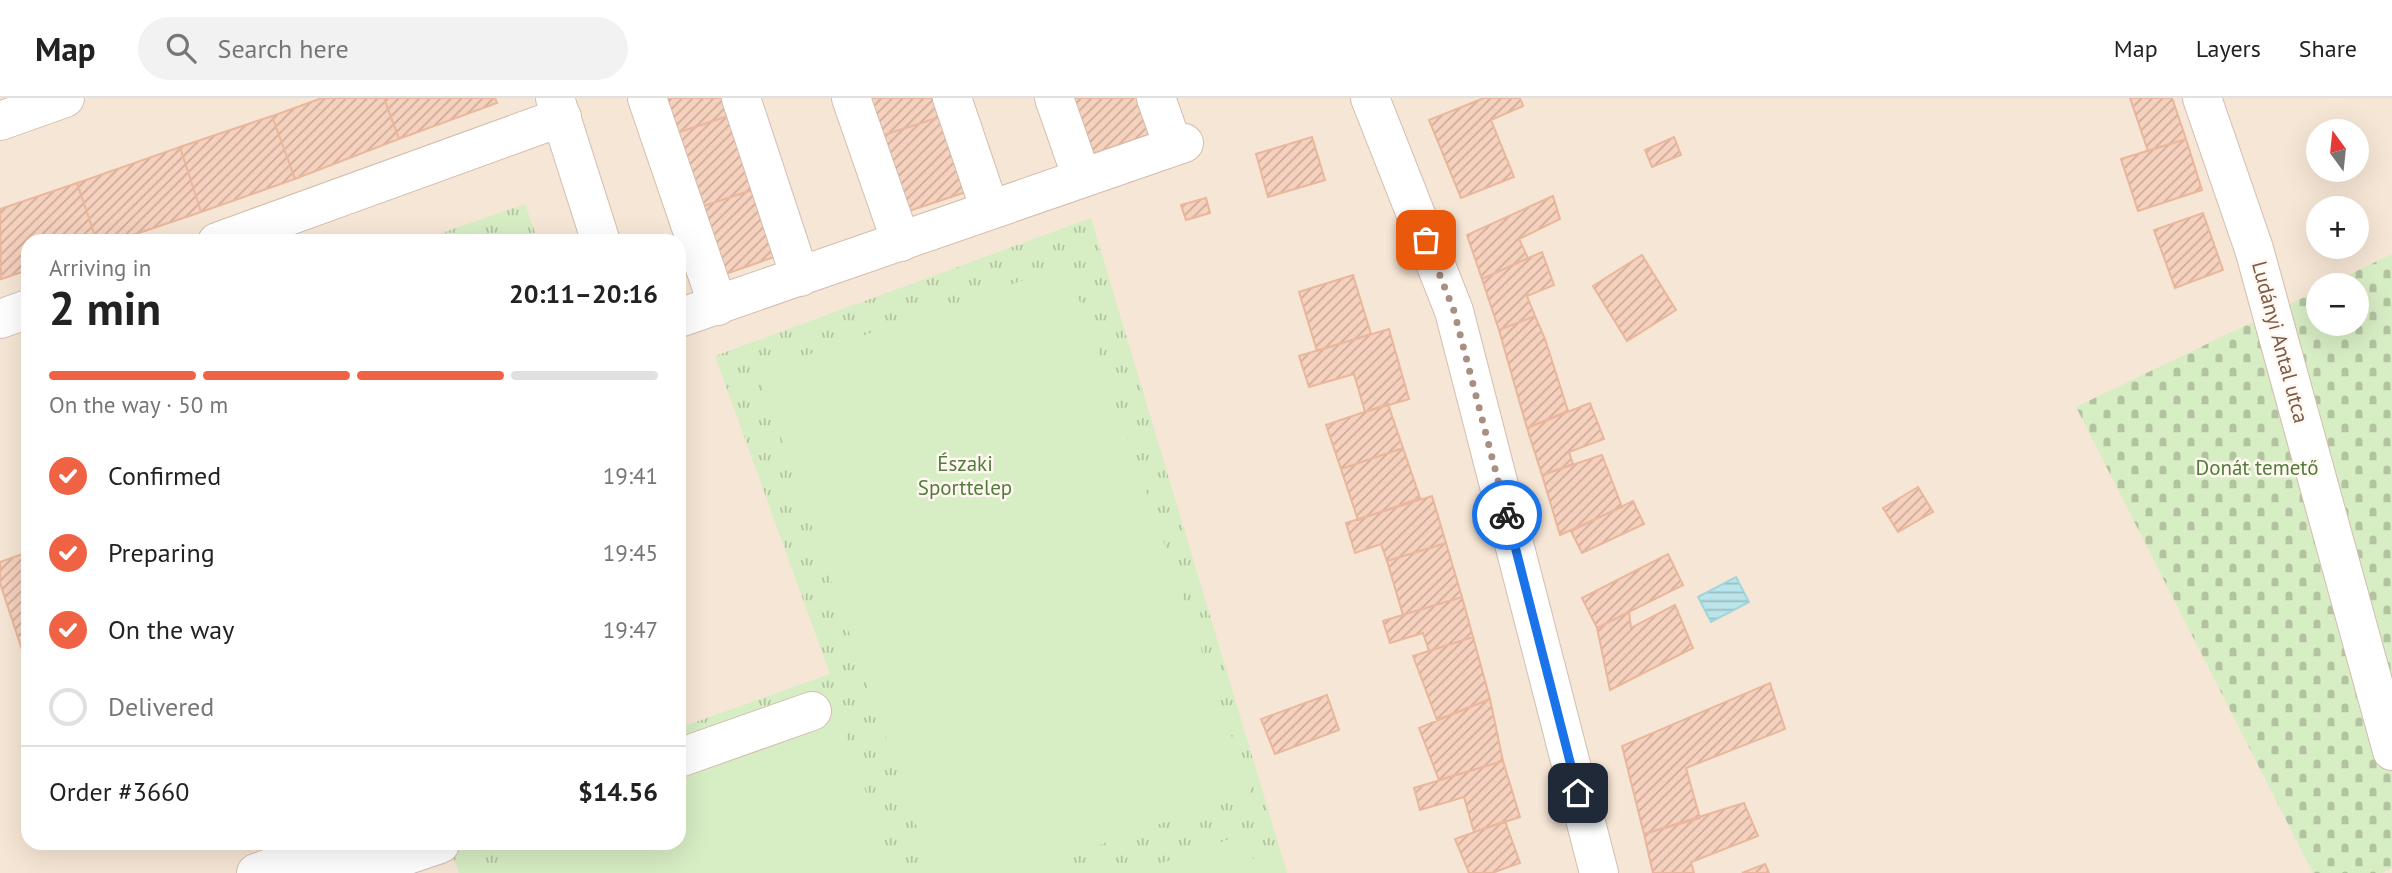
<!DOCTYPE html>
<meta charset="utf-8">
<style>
:root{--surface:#fff;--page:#f2f2f2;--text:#222;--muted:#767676;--line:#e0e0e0;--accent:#f06244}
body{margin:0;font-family:"PT Sans",sans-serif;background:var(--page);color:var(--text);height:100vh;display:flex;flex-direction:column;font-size:26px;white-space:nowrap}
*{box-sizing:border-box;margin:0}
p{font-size:23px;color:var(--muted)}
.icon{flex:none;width:38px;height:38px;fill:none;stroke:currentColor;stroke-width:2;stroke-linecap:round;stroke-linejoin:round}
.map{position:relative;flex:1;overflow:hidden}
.drawer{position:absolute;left:21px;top:136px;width:665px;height:616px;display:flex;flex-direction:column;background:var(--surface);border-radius:21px;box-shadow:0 7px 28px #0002}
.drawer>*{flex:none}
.needle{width:46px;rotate:345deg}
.controls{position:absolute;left:2306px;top:21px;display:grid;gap:14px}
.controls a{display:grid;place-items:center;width:63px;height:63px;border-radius:50%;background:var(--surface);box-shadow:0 7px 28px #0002;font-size:35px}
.pin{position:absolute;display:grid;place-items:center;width:60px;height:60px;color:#fff;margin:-30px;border-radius:14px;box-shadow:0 4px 10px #0006}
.courier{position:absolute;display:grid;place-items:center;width:70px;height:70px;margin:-35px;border:5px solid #1a73e8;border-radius:50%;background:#fff;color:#222;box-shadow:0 2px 9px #0007}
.summary em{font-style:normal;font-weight:600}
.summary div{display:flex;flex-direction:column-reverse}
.summary{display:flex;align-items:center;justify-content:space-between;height:119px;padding:0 28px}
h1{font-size:46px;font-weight:600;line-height:52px}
.bar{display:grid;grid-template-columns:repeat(4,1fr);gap:10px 7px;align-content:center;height:84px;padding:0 28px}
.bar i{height:9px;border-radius:5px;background:var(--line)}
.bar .current{background:var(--accent)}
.bar p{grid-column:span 4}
.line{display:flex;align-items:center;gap:18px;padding:0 28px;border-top:2px solid var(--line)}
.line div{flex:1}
ol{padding:0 28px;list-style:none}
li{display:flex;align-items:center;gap:21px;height:77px}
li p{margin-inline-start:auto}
li .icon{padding:7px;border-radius:50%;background:var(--accent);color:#fff;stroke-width:4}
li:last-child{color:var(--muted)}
li i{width:38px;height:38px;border:4px solid var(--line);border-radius:50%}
header{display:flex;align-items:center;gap:42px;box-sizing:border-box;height:98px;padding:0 35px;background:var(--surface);border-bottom:2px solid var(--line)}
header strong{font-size:33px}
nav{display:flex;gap:38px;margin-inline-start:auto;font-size:24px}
.search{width:490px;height:63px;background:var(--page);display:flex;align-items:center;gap:18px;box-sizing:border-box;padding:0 24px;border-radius:38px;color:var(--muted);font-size:26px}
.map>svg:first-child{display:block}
.residential{fill:#f6e6d5;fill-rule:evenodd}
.cemetery{fill:url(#cemetery-stones)}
.park{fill:url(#park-tufts)}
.pitch{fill:#d7edc4}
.water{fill:url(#water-rules);stroke:#9fd6dc;stroke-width:2}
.building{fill:url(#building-hatch);stroke:#eab69c;stroke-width:2}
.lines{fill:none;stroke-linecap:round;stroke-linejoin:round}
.minor-casing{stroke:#d4bdaf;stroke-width:40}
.minor{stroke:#fff;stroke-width:38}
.done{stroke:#a98f81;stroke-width:7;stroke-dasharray:0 12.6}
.route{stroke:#1a73e8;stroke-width:9}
.labels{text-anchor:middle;stroke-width:5;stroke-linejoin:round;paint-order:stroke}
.street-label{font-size:21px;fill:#7b5849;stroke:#fff8f0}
.park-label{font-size:21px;fill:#527b3d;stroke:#fff8f0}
</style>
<header>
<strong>Map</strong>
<div class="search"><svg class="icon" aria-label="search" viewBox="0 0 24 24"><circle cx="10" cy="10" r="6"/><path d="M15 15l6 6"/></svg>Search here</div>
<nav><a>Map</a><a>Layers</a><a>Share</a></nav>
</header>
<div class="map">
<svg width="2392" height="775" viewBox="0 0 2392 775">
<defs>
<pattern id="cemetery-stones" width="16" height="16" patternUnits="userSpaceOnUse" patternTransform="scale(1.75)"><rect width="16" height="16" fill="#d7edc4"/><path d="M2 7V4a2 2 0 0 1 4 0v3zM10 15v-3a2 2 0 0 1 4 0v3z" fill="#b3c3a1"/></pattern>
<pattern id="park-tufts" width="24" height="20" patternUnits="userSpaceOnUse" patternTransform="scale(1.75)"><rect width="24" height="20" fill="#d7edc4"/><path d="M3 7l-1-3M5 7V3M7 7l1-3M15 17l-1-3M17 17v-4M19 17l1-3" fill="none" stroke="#b3c3a1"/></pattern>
<pattern id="water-rules" width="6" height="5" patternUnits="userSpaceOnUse" patternTransform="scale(1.75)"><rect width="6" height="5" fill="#bae5ea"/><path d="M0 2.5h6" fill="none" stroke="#9cbcc0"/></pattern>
<pattern id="building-hatch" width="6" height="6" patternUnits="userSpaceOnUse" patternTransform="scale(1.75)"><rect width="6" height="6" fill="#f6d1bd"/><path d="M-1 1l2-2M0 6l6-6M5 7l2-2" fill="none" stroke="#ccac9c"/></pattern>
</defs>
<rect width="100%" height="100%" fill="#fef4e8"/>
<!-- residential -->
<path class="residential" d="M 0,0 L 2392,0 L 2392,775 L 0,775 ZM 2319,33 L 2357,33 L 2357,72 L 2319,72 ZM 2319,110 L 2357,110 L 2357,149 L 2319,149 ZM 28,144 L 679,144 L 679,746 L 28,746 ZM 2319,187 L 2357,187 L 2357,226 L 2319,226 Z"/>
<!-- cemetery -->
<path class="cemetery" d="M 2392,156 L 2392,770 L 2382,775 L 2313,775 L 2076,309 L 2319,192 L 2319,226 L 2357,226 L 2357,187 L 2328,187 Z"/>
<!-- park -->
<path class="park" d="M 525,106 L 538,143 L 439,143 L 436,137 Z
M 1091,120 L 1287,775 L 459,775 L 448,746 L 679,746 L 679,630 L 830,576 L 715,258 Z"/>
<!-- pitch -->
<path class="pitch" d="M 1067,167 L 1251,694 L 1019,775 L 933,775 L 758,274 Z
M 838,616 L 895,775 L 507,775 L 496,746 L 679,746 L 679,673 Z
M 1244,736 L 1258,775 L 1133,775 Z"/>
<!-- water -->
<path class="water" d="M 1736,479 L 1749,504 L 1711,524 L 1698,499 Z"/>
<!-- building -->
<path class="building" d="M 322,0 L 384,0 L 399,41 L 295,81 L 272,18 Z
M 384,0 L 495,0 L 497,5 L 399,41 Z
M 662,0 L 728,0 L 734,16 L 674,36 Z
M 868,0 L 934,0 L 940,19 L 881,38 Z
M 1072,0 L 1138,0 L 1151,36 L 1092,56 Z
M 1484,0 L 1520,0 L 1523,8 L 1491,22 L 1514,79 L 1461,100 L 1429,22 Z
M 2130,0 L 2172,0 L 2186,41 L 2148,53 Z
M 734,16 L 758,90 L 698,110 L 674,36 Z
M 272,18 L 295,81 L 201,114 L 180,49 Z
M 940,19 L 966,94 L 906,114 L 881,38 Z
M 1312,39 L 1325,82 L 1268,99 L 1256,56 Z
M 1674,39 L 1681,57 L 1652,69 L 1645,52 Z
M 2186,41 L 2202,92 L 2138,113 L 2121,61 Z
M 180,49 L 201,114 L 112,144 L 97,144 L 77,85 Z
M 77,85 L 97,144 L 28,144 L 28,172 L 1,181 L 0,111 Z
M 758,90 L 780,157 L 720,178 L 698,110 Z
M 1553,98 L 1560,121 L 1519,141 L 1528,160 L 1482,181 L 1467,137 Z
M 1206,100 L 1210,115 L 1186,122 L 1181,107 Z
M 2203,115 L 2223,172 L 2175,190 L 2154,132 Z
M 1542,154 L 1554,187 L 1527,198 L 1535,218 L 1499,232 L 1482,181 Z
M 1642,157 L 1676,212 L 1627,243 L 1593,188 Z
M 1353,177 L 1371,236 L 1317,253 L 1299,194 Z
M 1535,218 L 1545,241 L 1568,313 L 1527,330 L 1499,232 Z
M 1389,231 L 1409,301 L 1365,314 L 1354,276 L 1309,289 L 1299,258 Z
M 1590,305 L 1604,341 L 1569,354 L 1573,366 L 1542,377 L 1527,330 Z
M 1388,306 L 1403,350 L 1341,371 L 1326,327 Z
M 1403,350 L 1420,400 L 1358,422 L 1341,371 Z
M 1602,357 L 1622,409 L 1560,437 L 1542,377 Z
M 1918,389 L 1933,414 L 1898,434 L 1883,410 Z
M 1432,398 L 1446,445 L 1387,463 L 1381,446 L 1355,455 L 1346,425 Z
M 1633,403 L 1644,426 L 1582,455 L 1571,433 Z
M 1446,445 L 1462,499 L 1403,517 L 1387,463 Z
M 28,454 L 28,570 L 0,485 L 0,464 Z
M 1668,456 L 1683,487 L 1597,530 L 1582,500 Z
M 1462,499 L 1473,539 L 1429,553 L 1423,535 L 1390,545 L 1383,523 Z
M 1675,507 L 1693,550 L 1610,592 L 1597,530 L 1629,514 L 1631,530 Z
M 1473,539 L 1490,601 L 1437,622 L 1413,558 Z
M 1770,585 L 1785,631 L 1686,670 L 1700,720 L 1644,736 L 1622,648 Z
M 1327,597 L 1339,632 L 1275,656 L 1261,621 Z
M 1490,601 L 1503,663 L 1439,682 L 1419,630 Z
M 1503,663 L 1520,719 L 1474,734 L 1464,699 L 1420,712 L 1414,690 Z
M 1744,705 L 1758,738 L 1691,764 L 1694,775 L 1653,775 L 1644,736 Z
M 1505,723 L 1520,765 L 1492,775 L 1469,775 L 1455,741 Z
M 1765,766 L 1769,775 L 1742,775 Z"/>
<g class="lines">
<!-- minor casing -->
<g class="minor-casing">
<path id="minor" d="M 555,0 L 601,144
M 647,0 L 718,208
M 741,0 L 800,179
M 851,0 L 901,144
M 952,0 L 990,112
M 1054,0 L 1082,80
M 1156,0 L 1173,48
M 1370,0 L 1454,213 L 1599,775
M 2202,0 L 2254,151 L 2392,653
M 0,23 L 65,0
M 217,144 L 562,19
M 679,220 L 1184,45
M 0,221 L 28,211
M 679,660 L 812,613
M 363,772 L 440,746
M 256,775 L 284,765 L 339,757 L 367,775"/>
</g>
<!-- minor -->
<use href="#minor" class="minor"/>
</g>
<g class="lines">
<!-- done -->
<path class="done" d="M 1426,142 L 1454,213 L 1507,417"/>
<!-- route -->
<path class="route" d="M 1507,417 L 1578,695"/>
</g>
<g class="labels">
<!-- street labels -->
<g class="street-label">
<text transform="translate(2280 244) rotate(75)" y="7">Ludányi Antal utca</text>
</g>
<!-- park labels -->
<g class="park-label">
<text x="965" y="373">Északi<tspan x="965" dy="24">Sporttelep</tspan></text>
<text x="2257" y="377">Donát temető</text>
</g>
</g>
</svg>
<div class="controls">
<a><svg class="needle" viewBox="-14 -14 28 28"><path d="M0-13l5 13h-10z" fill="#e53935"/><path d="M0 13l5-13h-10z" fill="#767676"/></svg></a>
<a>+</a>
<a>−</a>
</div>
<div class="pin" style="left:1426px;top:142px;background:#ea580c"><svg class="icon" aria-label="bag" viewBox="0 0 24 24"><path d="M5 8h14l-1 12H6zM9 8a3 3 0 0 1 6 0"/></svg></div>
<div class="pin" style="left:1578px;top:695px;background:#1f2937"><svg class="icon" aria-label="home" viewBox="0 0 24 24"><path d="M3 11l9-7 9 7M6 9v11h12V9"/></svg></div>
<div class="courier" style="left:1507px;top:417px"><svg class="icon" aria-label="bike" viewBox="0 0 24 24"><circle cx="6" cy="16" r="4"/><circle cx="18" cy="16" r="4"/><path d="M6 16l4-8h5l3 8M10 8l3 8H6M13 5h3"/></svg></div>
<section class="drawer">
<div class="summary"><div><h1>2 min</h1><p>Arriving in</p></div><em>20:11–20:16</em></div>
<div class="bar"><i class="current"></i><i class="current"></i><i class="current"></i><i></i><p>On the way · 50 m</p></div>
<ol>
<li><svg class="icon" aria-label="check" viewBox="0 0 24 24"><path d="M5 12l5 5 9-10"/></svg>Confirmed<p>19:41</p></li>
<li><svg class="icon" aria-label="check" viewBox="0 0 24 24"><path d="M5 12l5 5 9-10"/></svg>Preparing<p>19:45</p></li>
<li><svg class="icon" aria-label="check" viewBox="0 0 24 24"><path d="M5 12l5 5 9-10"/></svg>On the way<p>19:47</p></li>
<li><i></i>Delivered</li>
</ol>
<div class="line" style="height:91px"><div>Order #3660</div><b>$14.56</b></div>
</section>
</div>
